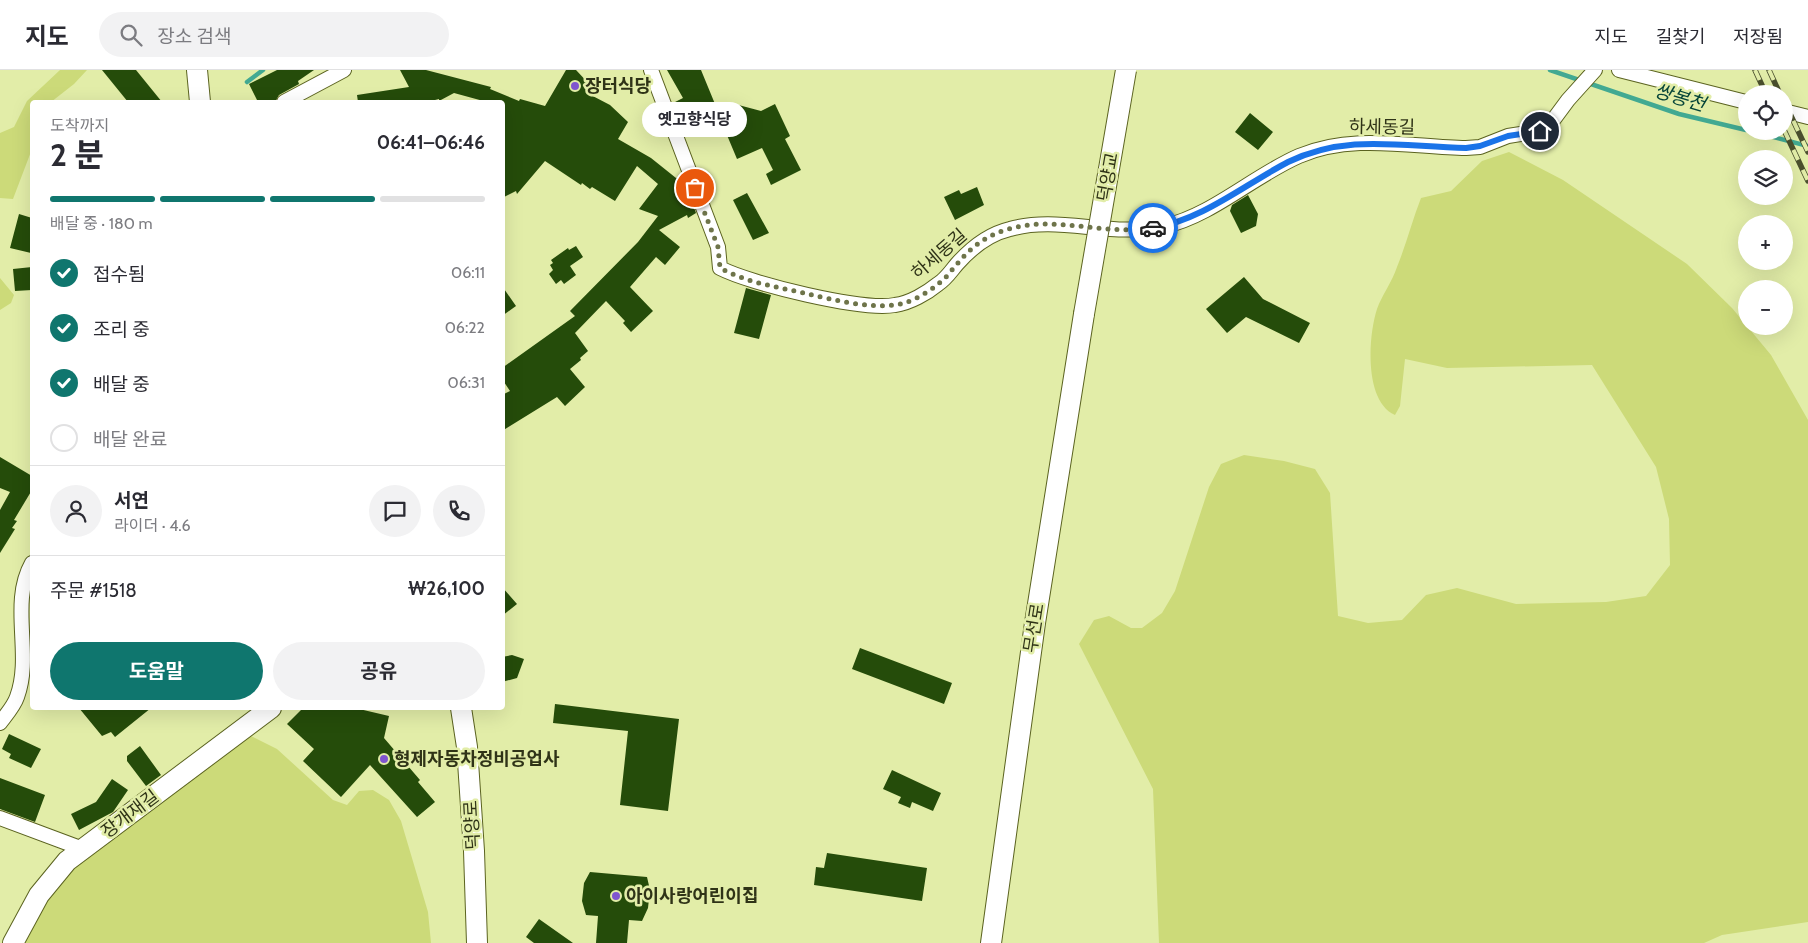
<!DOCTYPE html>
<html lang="ko">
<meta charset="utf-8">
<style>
:root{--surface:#fff;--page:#f2f2f3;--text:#2b2b33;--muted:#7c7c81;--line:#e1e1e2;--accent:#0f766e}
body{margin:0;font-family:Cabin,"Noto Sans KR",sans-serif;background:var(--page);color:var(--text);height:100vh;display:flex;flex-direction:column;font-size:19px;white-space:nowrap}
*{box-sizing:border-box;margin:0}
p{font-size:16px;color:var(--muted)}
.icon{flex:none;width:28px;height:28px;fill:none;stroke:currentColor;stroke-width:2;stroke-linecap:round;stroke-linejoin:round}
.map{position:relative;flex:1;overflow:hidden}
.side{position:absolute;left:30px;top:30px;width:475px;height:610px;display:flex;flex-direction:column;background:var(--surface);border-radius:5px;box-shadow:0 5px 20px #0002}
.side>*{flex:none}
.buttons{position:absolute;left:1738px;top:15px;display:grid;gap:10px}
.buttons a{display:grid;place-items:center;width:55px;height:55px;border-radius:50%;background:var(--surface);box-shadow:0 5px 20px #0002;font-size:25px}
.pin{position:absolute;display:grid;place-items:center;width:42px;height:42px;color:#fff;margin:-21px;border:2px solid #fff;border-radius:50%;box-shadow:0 1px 5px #0007}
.courier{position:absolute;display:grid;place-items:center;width:50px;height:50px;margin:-25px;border:4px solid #1a73e8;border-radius:50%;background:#fff;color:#222;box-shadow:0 1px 6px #0007}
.bubble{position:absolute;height:35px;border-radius:18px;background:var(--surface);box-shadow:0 5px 20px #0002;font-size:16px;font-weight:700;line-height:35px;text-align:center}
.headline em{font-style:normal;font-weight:700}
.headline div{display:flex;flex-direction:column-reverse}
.headline{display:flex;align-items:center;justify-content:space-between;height:85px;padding:0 20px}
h1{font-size:32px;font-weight:700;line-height:38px}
.bar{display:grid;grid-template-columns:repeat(4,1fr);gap:8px 5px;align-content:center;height:60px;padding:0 20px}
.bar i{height:6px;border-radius:4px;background:var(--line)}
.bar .on{background:var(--accent)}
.bar p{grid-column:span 4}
.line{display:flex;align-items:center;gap:12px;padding:0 20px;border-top:1px solid var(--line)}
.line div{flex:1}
.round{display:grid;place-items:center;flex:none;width:52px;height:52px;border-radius:26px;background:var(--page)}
ol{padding:0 20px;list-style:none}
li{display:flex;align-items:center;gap:15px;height:55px}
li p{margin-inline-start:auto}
li .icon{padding:5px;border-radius:50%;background:var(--accent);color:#fff;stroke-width:4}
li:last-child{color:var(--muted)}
li i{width:28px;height:28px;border:2px solid var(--line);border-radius:50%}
.cta{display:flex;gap:10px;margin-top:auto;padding:10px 20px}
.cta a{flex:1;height:58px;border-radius:30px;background:var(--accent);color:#fff;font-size:20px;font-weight:700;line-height:58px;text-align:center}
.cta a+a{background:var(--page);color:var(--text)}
header{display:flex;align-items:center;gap:30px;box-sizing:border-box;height:70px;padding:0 25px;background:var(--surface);border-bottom:1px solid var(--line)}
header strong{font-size:24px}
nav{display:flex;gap:28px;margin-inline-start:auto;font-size:18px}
.search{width:350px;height:45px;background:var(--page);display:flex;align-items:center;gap:12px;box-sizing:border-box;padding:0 18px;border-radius:28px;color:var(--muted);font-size:19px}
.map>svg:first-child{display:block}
.green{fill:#ccda79}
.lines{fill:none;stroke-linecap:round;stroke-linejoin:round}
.stream{stroke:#42a992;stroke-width:4.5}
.building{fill:#254c0a}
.street-casing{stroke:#5b6320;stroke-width:16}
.secondary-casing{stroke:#5b6320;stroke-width:22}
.street{stroke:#fff;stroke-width:14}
.secondary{stroke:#fff;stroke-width:20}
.rail-casing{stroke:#4b502e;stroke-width:5.5}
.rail{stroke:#e2eda8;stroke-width:4;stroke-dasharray:11;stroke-linecap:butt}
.secondary-bridge-casing{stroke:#5b6320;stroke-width:22;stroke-linecap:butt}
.secondary-bridge{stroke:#fff;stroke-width:20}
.done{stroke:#6e744a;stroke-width:5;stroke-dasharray:0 9}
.route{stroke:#1a73e8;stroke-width:6}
.poi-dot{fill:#7f55cf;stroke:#e2eda8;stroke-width:2}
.labels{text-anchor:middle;stroke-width:5;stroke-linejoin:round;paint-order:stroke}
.poi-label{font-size:18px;font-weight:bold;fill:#2f3317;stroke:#e2eda8;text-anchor:start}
.street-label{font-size:18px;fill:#2f3317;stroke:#e2eda8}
.water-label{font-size:19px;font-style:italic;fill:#064539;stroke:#e2eda8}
</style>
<header>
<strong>지도</strong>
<div class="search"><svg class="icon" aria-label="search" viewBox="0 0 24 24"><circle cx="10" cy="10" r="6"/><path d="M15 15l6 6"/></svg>장소 검색</div>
<nav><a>지도</a><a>길찾기</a><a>저장됨</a></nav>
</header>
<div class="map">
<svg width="1808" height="873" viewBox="0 0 1808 873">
<rect width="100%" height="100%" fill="#e2eda8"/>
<!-- green -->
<path class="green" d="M 60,0 L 87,0 L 74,14 L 51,32 L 32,32 L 32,79 L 13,129 L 0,128 L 0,63 L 14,57 L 27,31 Z
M 1509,82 L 1563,110 L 1687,194 L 1732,238 L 1771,285 L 1808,350 L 1808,852 L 1722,865 L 1704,873 L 1159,873 L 1153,719 L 1079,574 L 1094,550 L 1109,546 L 1131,558 L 1142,558 L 1162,543 L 1175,521 L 1209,417 L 1221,394 L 1244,385 L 1284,391 L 1315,399 L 1330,423 L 1338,546 L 1368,553 L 1402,550 L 1426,525 L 1457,518 L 1516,534 L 1606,532 L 1646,526 L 1670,495 L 1669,449 L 1656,397 L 1592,295 L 1447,298 L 1405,289 L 1400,336 L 1395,345 C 1364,331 1368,267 1377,239 C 1382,225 1392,212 1397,197 C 1406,175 1412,151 1421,128 L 1451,121 L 1482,91 Z
M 0,208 L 14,225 L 11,233 L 0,240 Z
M 241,661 L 277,679 L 333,730 L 347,735 L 359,721 L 373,720 L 389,730 L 401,751 L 428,842 L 431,873 L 13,873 L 39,825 Z"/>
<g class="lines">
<!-- stream -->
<path class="stream" d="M 1550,0 L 1679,44 L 1746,60
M 247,12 L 263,0
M 1750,61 L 1808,76"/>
</g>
<!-- building -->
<path class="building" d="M 102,0 L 136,0 L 162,32 L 128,32 Z
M 277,0 L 314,0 L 298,11 L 299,14 L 279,25 L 275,32 L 258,32 L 249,14 Z
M 400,0 L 426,0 L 491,17 L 490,19 L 519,31 L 520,29 L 545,36 L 566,0 L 576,0 L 591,16 L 587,23 L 610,35 L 628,52 L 618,69 L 651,88 L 686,116 L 696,143 L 688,148 L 687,145 L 659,160 L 680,177 L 665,195 L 656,187 L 630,217 L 653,241 L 631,262 L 623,253 L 625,251 L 606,231 L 575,263 L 588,281 L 580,288 L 581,290 L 570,299 L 585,317 L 565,336 L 557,327 L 502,361 L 502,325 L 510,321 L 502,309 L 502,298 L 575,246 L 570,241 L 638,172 L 658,146 L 639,139 L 658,114 L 637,96 L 615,131 L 592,117 L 590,119 L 582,113 L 581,115 L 545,91 L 517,124 L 516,121 L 502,128 L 502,32 L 487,32 L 454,23 L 439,31 L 439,29 L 427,32 L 358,32 L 357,25 L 409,17 Z
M 667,0 L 701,0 L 715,34 L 679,49 L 673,33 L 683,28 Z
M 731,33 L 761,41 L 775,34 L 790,66 L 785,69 L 801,100 L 771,115 L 766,104 L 773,100 L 762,78 L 737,89 L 724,58 Z
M 1250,43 L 1273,62 L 1258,80 L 1235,62 Z
M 977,117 L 984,135 L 955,150 L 944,127 L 959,120 L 961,124 Z
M 747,123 L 769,163 L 753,170 L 733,130 Z
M 1248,125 L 1258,144 L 1256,156 L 1241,163 L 1230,141 L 1232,135 Z
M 19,144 L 32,148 L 32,177 L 31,183 L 10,178 Z
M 576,176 L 583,187 L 570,196 L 576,205 L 564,214 L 561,210 L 556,214 L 549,204 L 553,200 L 550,195 L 553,193 L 551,190 L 568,178 L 569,180 Z
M 32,197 L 32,220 L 15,221 L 13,199 Z
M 1244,207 L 1263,229 L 1310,253 L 1299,273 L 1246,247 L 1227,263 L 1206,239 Z
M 502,216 L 516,236 L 502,246 Z
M 746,218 L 771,225 L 759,269 L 734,263 Z
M 0,387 L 32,406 L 32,420 L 14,450 L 17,451 L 12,458 L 15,459 L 0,483 L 0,440 L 10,422 L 0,418 Z
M 502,517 L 517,534 L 502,546 Z
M 860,578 L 952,613 L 944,634 L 852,599 Z
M 512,585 L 524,589 L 517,608 L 502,612 L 502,587 Z
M 555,634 L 679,649 L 668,741 L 620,735 L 628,661 L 553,653 Z
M 79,638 L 151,638 L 115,667 L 111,662 L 102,666 Z
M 303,638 L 355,638 L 389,646 L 384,668 L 420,710 L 418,712 L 435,732 L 417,747 L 370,695 L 341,727 L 303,691 L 314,679 L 287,654 Z
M 9,664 L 41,679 L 31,698 L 9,688 L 11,684 L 2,679 Z
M 140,676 L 161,705 L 146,716 L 127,691 L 127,686 Z
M 892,700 L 941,723 L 933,741 L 912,732 L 910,738 L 898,733 L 901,727 L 883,719 Z
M 0,708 L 45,725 L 35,752 L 0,739 Z
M 112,709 L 128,720 L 113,742 L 79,760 L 71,744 L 96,732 Z
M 827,783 L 927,798 L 922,831 L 814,815 L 816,797 L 824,798 Z
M 590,802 L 647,807 L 650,820 L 648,838 L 642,851 L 629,850 L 627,873 L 596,873 L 598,846 L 586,845 L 582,831 L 584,813 Z
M 539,849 L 573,873 L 534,873 L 526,867 Z"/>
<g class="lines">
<!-- street casing -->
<g class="street-casing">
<path id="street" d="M 651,0 L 718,177 L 720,198 C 751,214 862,241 895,235 C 910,233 927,223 938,214 C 946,209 951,201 957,194 C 972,177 989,164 1010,159 C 1059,145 1112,168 1165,156 C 1211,146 1255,105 1299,86 C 1352,63 1411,77 1466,78 L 1480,77 L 1508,66 L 1540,61 L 1548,57 L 1568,30 L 1595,0
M 1619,0 L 1746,32
M 284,32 L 344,0
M 1784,41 L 1808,47
M 0,653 C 6,645 14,636 17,627 C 33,584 9,534 32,493
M 0,748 L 83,779"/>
</g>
<!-- secondary casing -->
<g class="secondary-casing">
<path id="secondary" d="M 197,0 L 200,32
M 461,638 L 467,677 L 474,781 L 477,873
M 13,873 L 39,825 L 67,791 L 271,638
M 991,873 L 1035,553 L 1084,244"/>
</g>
<!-- street -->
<use href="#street" class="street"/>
<!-- secondary -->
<use href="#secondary" class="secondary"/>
<!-- rail casing -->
<g class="rail-casing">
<path id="rail" d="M 1755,0 L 1766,24
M 1769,0 L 1780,24
M 1784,31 L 1808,82
M 1784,60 L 1808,111"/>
</g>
<!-- rail -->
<use href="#rail" class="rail"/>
<!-- secondary-bridge casing -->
<g class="secondary-bridge-casing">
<path id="secondary-bridge" d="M 1084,244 L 1126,0"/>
</g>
<!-- secondary-bridge -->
<use href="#secondary-bridge" class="secondary-bridge"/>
</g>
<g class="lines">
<!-- done -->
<path class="done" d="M 695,118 L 718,177 L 720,198 C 747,213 778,217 808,224 C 835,230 866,238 894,235 C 909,234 927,223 938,214 C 947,208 952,199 959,192 C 972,176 989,164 1009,159 C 1056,145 1105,166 1153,158"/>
<!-- route -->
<path class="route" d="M 1153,158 C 1202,150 1244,115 1288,92 C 1348,63 1402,77 1466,78 L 1480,76 L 1508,66 L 1540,61"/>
</g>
<!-- markers -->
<g class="poi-dot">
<circle cx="575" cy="16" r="5"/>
<circle cx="384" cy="689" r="5"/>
<circle cx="616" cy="826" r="5"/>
</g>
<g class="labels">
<!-- poi labels -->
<g class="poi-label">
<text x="585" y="22">장터식당</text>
<text x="394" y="695">형제자동차정비공업사</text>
<text x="626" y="832">아이사랑어린이집</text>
</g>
<!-- street labels -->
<g class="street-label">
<text transform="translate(1382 57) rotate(1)" y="6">하세동길</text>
<text transform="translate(1108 107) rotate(-80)" y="6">덕양교</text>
<text transform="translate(939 184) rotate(-41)" y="6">하세동길</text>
<text transform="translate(1034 558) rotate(-81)" y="6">무선로</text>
<text transform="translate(130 744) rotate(-37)" y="6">장개재길</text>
<text transform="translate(472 755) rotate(-93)" y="6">덕양로</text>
</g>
<!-- water labels -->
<g class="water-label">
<text transform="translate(1680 27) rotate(17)" y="7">쌍봉천</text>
</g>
</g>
</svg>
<div class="buttons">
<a><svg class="icon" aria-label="locate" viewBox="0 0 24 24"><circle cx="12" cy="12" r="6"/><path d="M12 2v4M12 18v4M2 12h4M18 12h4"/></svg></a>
<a><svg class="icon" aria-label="layers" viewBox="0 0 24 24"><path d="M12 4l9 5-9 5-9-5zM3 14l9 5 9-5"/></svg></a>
<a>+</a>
<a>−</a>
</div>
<div class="pin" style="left:695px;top:118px;background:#ea580c"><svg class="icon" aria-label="bag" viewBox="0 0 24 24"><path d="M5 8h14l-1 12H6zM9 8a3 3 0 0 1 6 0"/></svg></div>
<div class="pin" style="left:1540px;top:61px;background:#1f2937"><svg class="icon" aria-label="home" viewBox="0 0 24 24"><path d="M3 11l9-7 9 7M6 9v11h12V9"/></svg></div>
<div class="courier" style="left:1153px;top:158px"><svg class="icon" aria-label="car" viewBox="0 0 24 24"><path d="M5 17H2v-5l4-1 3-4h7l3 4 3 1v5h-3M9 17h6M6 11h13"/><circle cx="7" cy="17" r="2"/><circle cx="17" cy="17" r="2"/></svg></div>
<div class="bubble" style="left:642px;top:32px;width:105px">옛고향식당</div>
<section class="side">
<div class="headline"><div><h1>2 분</h1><p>도착까지</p></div><em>06:41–06:46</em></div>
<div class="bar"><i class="on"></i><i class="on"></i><i class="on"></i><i></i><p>배달 중 · 180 m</p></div>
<ol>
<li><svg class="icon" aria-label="check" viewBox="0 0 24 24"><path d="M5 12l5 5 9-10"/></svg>접수됨<p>06:11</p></li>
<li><svg class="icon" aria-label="check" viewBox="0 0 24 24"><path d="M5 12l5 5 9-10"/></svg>조리 중<p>06:22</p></li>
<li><svg class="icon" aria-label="check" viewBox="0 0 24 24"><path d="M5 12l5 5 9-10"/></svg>배달 중<p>06:31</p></li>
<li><i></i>배달 완료</li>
</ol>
<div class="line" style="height:90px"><a class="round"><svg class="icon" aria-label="person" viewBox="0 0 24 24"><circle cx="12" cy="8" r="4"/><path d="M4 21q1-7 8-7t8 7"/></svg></a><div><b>서연</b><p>라이더 · 4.6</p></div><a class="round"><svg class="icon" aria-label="chat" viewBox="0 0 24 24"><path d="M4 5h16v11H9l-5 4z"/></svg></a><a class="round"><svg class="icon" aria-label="phone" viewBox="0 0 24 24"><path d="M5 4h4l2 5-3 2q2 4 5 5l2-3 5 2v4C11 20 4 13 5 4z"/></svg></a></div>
<div class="line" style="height:65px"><div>주문 #1518</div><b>₩26,100</b></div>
<div class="cta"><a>도움말</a><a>공유</a></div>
</section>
</div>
